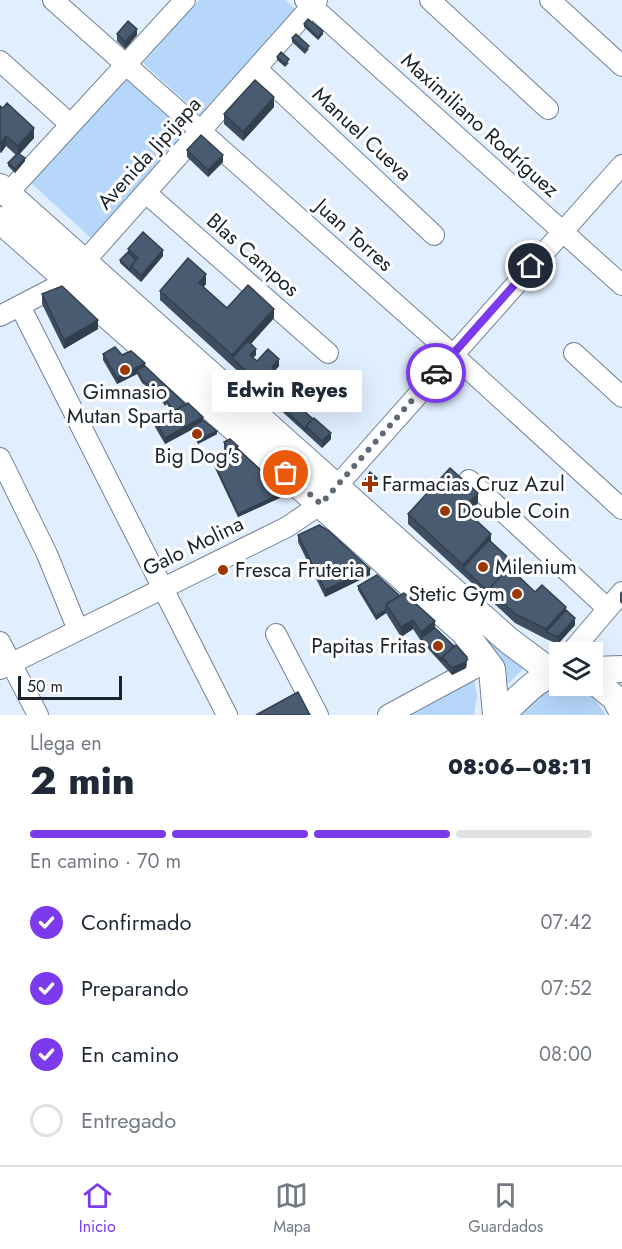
<!DOCTYPE html>
<html lang="es">
<meta charset="utf-8">
<style>
:root{--surface:#fff;--page:#f6f6f7;--text:#1f2937;--muted:#747a83;--line:#e0e1e3;--accent:#7c3aed}
body{margin:0;font-family:Jost,sans-serif;background:var(--page);color:var(--text);height:100vh;display:flex;flex-direction:column;font-size:22px;white-space:nowrap}
*{box-sizing:border-box;margin:0}
p{font-size:20px;color:var(--muted)}
.icon{flex:none;width:33px;height:33px;fill:none;stroke:currentColor;stroke-width:2;stroke-linecap:round;stroke-linejoin:round}
.map{position:relative;height:715px;overflow:hidden}
.panel{display:flex;flex-direction:column;background:var(--surface);flex:1}
.panel>*{flex:none}
.buttons{position:absolute;left:549px;top:642px;display:grid;gap:12px}
.buttons a{display:grid;place-items:center;width:54px;height:54px;border-radius:0px;background:var(--surface);box-shadow:0 6px 24px #0002;font-size:30px}
.scale{position:absolute;left:18px;bottom:15px;width:104px;box-sizing:border-box;padding-left:6px;border:3px solid #1b232c;border-top:0;font-size:16px;line-height:21px;white-space:nowrap;color:#1b232c;-webkit-text-stroke:4px #fff;paint-order:stroke}
.pin{position:absolute;display:grid;place-items:center;width:51px;height:51px;color:#fff;margin:-26px;border:3px solid #fff;border-radius:50%;box-shadow:0 2px 6px #0007}
.courier{position:absolute;display:grid;place-items:center;width:60px;height:60px;margin:-30px;border:4px solid #7c3aed;border-radius:50%;background:#fff;color:#222;box-shadow:0 2px 8px #0007}
.bubble{position:absolute;height:42px;border-radius:0px;background:var(--surface);box-shadow:0 6px 24px #0002;font-size:20px;font-weight:800;line-height:42px;text-align:center}
.summary em{font-style:normal;font-weight:800}
.summary div{display:flex;flex-direction:column-reverse}
.summary{display:flex;align-items:center;justify-content:space-between;height:102px;padding:0 30px}
h1{font-size:39px;font-weight:800;line-height:45px}
.bar{display:grid;grid-template-columns:repeat(4,1fr);gap:9px 6px;align-content:center;height:72px;padding:0 30px}
.bar i{height:8px;border-radius:4px;background:var(--line)}
.bar .active{background:var(--accent)}
.bar p{grid-column:span 4}
ol{padding:0 30px;list-style:none}
li{display:flex;align-items:center;gap:18px;height:66px}
li p{margin-inline-start:auto}
li .icon{padding:6px;border-radius:50%;background:var(--accent);color:#fff;stroke-width:4}
li:last-child{color:var(--muted)}
li i{width:33px;height:33px;border:3px solid var(--line);border-radius:50%}
.tab-bar{display:flex;justify-content:space-around;align-items:center;height:84px;border-top:2px solid var(--line);background:var(--surface);font-size:16px;color:var(--muted)}
.tab-bar a{display:grid;justify-items:center;gap:3px}
.tab-bar .active{color:var(--accent)}
.map>svg:first-child{display:block}
.green{fill:#b6d6fa}
.lines{fill:none;stroke-linecap:round;stroke-linejoin:round}
.minor-casing{stroke:#6f8399;stroke-width:22}
.major-casing{stroke:#6f8399;stroke-width:28}
.minor{stroke:#fff;stroke-width:20}
.major{stroke:#fff;stroke-width:26}
.wall{fill:#3e4e60}
.shaded-wall{fill:#32404e}
.building{fill:#485b70;stroke:#32404e;stroke-width:1.5}
.done{stroke:#606a75;stroke-width:6;stroke-dasharray:0 10.8}
.route{stroke:#7c3aed;stroke-width:8}
.poi-dot{fill:#9b3700;stroke:#fff;stroke-width:2}
.labels{text-anchor:middle;stroke-width:6;stroke-linejoin:round;paint-order:stroke}
.street-label{font-size:21px;fill:#1b232c;stroke:#fff}
.poi-label{font-size:21px;fill:#1b232c;stroke:#fff;text-anchor:start}
</style>
<div class="map">
<svg width="622" height="715" viewBox="0 0 622 715">
<rect width="100%" height="100%" fill="#e1eefd"/>
<!-- green -->
<path class="green" d="M 199,0 L 285,0 L 295,9 L 200,115 L 143,63 Z
M 125,78 L 186,132 L 91,238 L 31,183 Z
M 415,574 L 527,665 L 508,684 L 501,668 Z
M 473,675 L 477,695 L 474,715 L 392,715 Z
M 559,685 L 589,692 L 606,715 L 520,715 L 543,689 Z"/>
<g class="lines">
<!-- minor casing -->
<g class="minor-casing">
<path id="minor" d="M 53,0 L 452,354 L 622,509
M 305,0 L 622,285
M 430,0 L 548,109
M 550,0 L 622,66
M 0,61 L 70,124
M 257,69 L 434,235
M 146,193 L 328,353
M 7,194 L 185,0
M 20,306 L 227,715
M 0,316 L 67,281 L 317,0
M 574,353 L 622,397
M 0,458 L 47,554 L 78,630
M 469,480 L 607,608
M 276,634 L 318,715
M 0,642 L 38,715
M 571,652 L 622,592
M 0,669 L 287,527 L 321,504 L 622,165
M 388,715 L 488,661"/>
</g>
<!-- major casing -->
<g class="major-casing">
<path id="major" d="M 0,187 L 508,640 L 552,673
M 0,220 L 464,632 L 492,669 L 496,715
M 592,670 L 622,669
M 592,679 L 615,698 L 622,711
M 501,715 C 518,700 537,676 560,671"/>
</g>
<!-- minor -->
<use href="#minor" class="minor"/>
<!-- major -->
<use href="#major" class="major"/>
</g>
<!-- wall -->
<path class="wall" d="M 304,24 L 323,34 L 318,40 L 304,27 Z
M 117,34 L 137,35 L 125,49 L 117,41 Z
M 292,38 L 309,49 L 305,54 L 292,42 Z
M 277,57 L 289,63 L 285,67 L 277,60 Z
M 0,106 L 34,138 L 19,154 L 25,161 L 15,173 L 8,166 L 8,163 L 16,155 L 6,146 L 1,153 L 0,152 Z
M 274,107 L 243,141 L 224,124 L 224,114 Z
M 187,150 L 223,162 L 208,177 L 187,157 Z
M 128,249 L 163,256 L 141,282 L 120,263 L 120,260 L 128,252 Z
M 206,284 L 203,287 L 227,308 L 274,318 L 251,344 L 256,355 L 253,358 L 257,361 L 279,366 L 275,370 L 298,397 L 294,402 L 331,439 L 322,448 L 160,300 L 160,291 Z
M 42,294 L 98,329 L 64,349 L 42,304 Z
M 103,354 L 122,355 L 145,366 L 203,420 L 217,434 L 198,444 L 191,430 L 165,444 L 155,427 L 155,420 L 172,412 L 167,404 L 165,406 L 158,395 L 142,383 L 137,374 L 117,384 L 103,360 Z
M 224,442 L 238,449 L 284,496 L 238,517 L 213,464 L 213,461 L 227,454 L 224,449 Z
M 377,481 L 370,490 L 364,486 L 364,482 Z
M 478,503 L 468,513 L 515,570 L 513,572 L 535,592 L 566,610 L 575,625 L 558,644 L 546,639 L 515,623 L 408,524 L 408,514 Z
M 298,535 L 370,575 L 325,597 L 298,542 Z
M 358,586 L 435,628 L 467,664 L 466,668 L 452,675 L 421,641 L 413,629 L 401,637 L 386,613 L 376,620 L 358,590 Z
M 622,591 L 622,604 L 620,602 L 620,593 Z"/>
<!-- shaded-wall -->
<path class="shaded-wall" d="M 137,29 L 137,35 L 125,49 L 125,42 Z
M 323,31 L 323,34 L 318,40 L 318,37 Z
M 274,97 L 274,107 L 243,141 L 243,132 Z
M 34,128 L 34,138 L 18,156 L 18,146 Z
M 6,136 L 6,146 L 1,153 L 1,143 Z
M 223,155 L 223,162 L 208,177 L 208,170 Z
M 25,158 L 25,161 L 15,173 L 15,169 Z
M 163,250 L 163,256 L 141,282 L 141,276 Z
M 206,274 L 206,284 L 199,293 L 199,283 Z
M 274,309 L 274,318 L 235,361 L 232,358 L 232,355 Z
M 98,320 L 98,329 L 64,349 L 64,340 Z
M 256,349 L 256,355 L 250,361 L 250,355 Z
M 279,359 L 279,366 L 272,374 L 272,367 Z
M 145,363 L 145,370 L 137,370 L 137,374 L 117,384 L 117,378 Z
M 298,391 L 298,397 L 286,411 L 284,409 L 284,406 Z
M 203,417 L 203,423 L 191,427 L 191,430 L 165,444 L 165,438 Z
M 217,431 L 217,434 L 198,444 L 198,440 Z
M 331,433 L 331,439 L 322,448 L 322,441 Z
M 238,446 L 238,453 L 229,457 L 229,451 Z
M 377,478 L 377,481 L 370,490 L 370,487 Z
M 284,492 L 284,496 L 238,517 L 238,514 Z
M 478,493 L 478,503 L 464,518 L 464,509 Z
M 491,534 L 491,544 L 463,568 L 463,565 Z
M 515,564 L 515,570 L 494,593 L 490,590 Z
M 370,569 L 370,575 L 325,597 L 325,590 Z
M 566,607 L 566,617 L 546,632 L 546,629 Z
M 386,610 L 386,613 L 376,620 L 376,616 Z
M 575,618 L 575,625 L 558,644 L 558,637 Z
M 413,620 L 413,629 L 401,637 L 401,627 Z
M 435,621 L 435,631 L 421,638 L 421,632 Z
M 467,657 L 466,668 L 452,675 L 452,668 Z"/>
<!-- building -->
<path class="building" d="M 308,19 L 323,31 L 318,37 L 304,24 Z
M 128,21 L 137,29 L 125,42 L 117,34 Z
M 296,34 L 309,46 L 305,50 L 292,38 Z
M 281,52 L 289,59 L 285,64 L 277,57 Z
M 255,80 L 274,97 L 243,132 L 224,114 Z
M 7,103 L 34,128 L 18,146 L 6,136 L 1,143 L 0,143 L 0,106 L 3,108 Z
M 201,135 L 223,155 L 208,170 L 187,150 Z
M 18,153 L 25,158 L 15,169 L 8,163 Z
M 143,232 L 163,250 L 141,276 L 131,266 L 138,258 L 128,249 Z
M 128,252 L 136,260 L 131,266 L 130,270 L 120,260 Z
M 188,258 L 206,274 L 199,283 L 227,308 L 248,285 L 274,309 L 232,355 L 160,291 Z
M 62,286 L 98,320 L 64,340 L 42,294 Z
M 248,341 L 256,349 L 250,355 L 257,361 L 268,349 L 279,359 L 272,367 L 298,391 L 284,406 L 232,358 Z
M 115,347 L 122,355 L 131,351 L 145,363 L 117,378 L 103,354 Z
M 145,366 L 186,405 L 173,411 L 167,401 L 165,402 L 158,392 L 142,380 L 137,370 Z
M 292,400 L 313,419 L 306,426 L 306,430 L 284,409 Z
M 188,403 L 203,417 L 165,438 L 155,420 Z
M 314,418 L 331,433 L 322,441 L 306,426 Z
M 203,420 L 217,431 L 198,440 L 191,427 Z
M 230,439 L 238,446 L 229,451 L 224,442 Z
M 238,449 L 284,492 L 238,514 L 213,461 Z
M 450,468 L 478,493 L 464,509 L 491,534 L 463,565 L 408,514 Z
M 370,472 L 377,478 L 370,487 L 364,482 Z
M 319,525 L 329,531 L 370,569 L 325,590 L 298,535 Z
M 489,540 L 515,564 L 510,569 L 509,567 L 489,589 L 489,592 L 463,568 Z
M 509,567 L 535,592 L 542,585 L 566,607 L 546,629 L 515,614 L 489,589 Z
M 377,575 L 400,596 L 386,604 L 386,610 L 376,616 L 358,586 Z
M 404,593 L 435,621 L 421,632 L 413,620 L 401,627 L 386,604 Z
M 566,610 L 575,618 L 558,637 L 546,632 Z
M 435,628 L 454,646 L 442,657 L 442,660 L 421,638 Z
M 456,645 L 467,657 L 466,662 L 452,668 L 442,657 Z
M 298,692 L 310,715 L 256,715 Z"/>
<g class="lines">
<!-- done -->
<path class="done" d="M 286,473 L 321,504 L 436,373"/>
<!-- route -->
<path class="route" d="M 436,373 L 531,266"/>
</g>
<!-- markers -->
<g class="poi-dot">
<circle cx="125" cy="370" r="6"/>
<circle cx="197" cy="434" r="6"/>
<path d="M367 475h6v6h6v6h-6v6h-6v-6h-6v-6h6z"/>
<circle cx="445" cy="511" r="6"/>
<circle cx="483" cy="567" r="6"/>
<circle cx="223" cy="570" r="6"/>
<circle cx="517" cy="594" r="6"/>
<circle cx="438" cy="646" r="6"/>
</g>
<g class="labels">
<!-- street labels -->
<g class="street-label">
<text transform="translate(480 125) rotate(42)" y="7">Maximiliano Rodríguez</text>
<text transform="translate(362 134) rotate(43)" y="7">Manuel Cueva</text>
<text transform="translate(149 153) rotate(-48)" y="7">Avenida Jipijapa</text>
<text transform="translate(354 235) rotate(42)" y="7">Juan Torres</text>
<text transform="translate(253 255) rotate(41)" y="7">Blas Campos</text>
<text transform="translate(193 546) rotate(-26)" y="7">Galo Molina</text>
</g>
<!-- poi labels -->
<g class="poi-label">
<text x="125" y="399" text-anchor="middle">Gimnasio<tspan x="125" dy="24">Mutan Sparta</tspan></text>
<text x="197" y="463" text-anchor="middle">Big Dog's</text>
<text x="382" y="491">Farmacias Cruz Azul</text>
<text x="457" y="518">Double Coin</text>
<text x="495" y="574">Milenium</text>
<text x="235" y="577">Fresca Fruteria</text>
<text x="505" y="601" text-anchor="end">Stetic Gym</text>
<text x="426" y="653" text-anchor="end">Papitas Fritas</text>
</g>
</g>
</svg>
<div class="buttons">
<a><svg class="icon" aria-label="layers" viewBox="0 0 24 24"><path d="M12 4l9 5-9 5-9-5zM3 14l9 5 9-5"/></svg></a>
</div>
<div class="scale">50 m</div>
<div class="pin" style="left:286px;top:473px;background:#ea580c"><svg class="icon" aria-label="bag" viewBox="0 0 24 24"><path d="M5 8h14l-1 12H6zM9 8a3 3 0 0 1 6 0"/></svg></div>
<div class="pin" style="left:531px;top:266px;background:#1f2937"><svg class="icon" aria-label="home" viewBox="0 0 24 24"><path d="M3 11l9-7 9 7M6 9v11h12V9"/></svg></div>
<div class="courier" style="left:436px;top:373px"><svg class="icon" aria-label="car" viewBox="0 0 24 24"><path d="M5 17H2v-5l4-1 3-4h7l3 4 3 1v5h-3M9 17h6M6 11h13"/><circle cx="7" cy="17" r="2"/><circle cx="17" cy="17" r="2"/></svg></div>
<div class="bubble" style="left:212px;top:370px;width:150px">Edwin Reyes</div>
</div>
<section class="panel">
<div class="summary"><div><h1>2 min</h1><p>Llega en</p></div><em>08:06–08:11</em></div>
<div class="bar"><i class="active"></i><i class="active"></i><i class="active"></i><i></i><p>En camino · 70 m</p></div>
<ol>
<li><svg class="icon" aria-label="check" viewBox="0 0 24 24"><path d="M5 12l5 5 9-10"/></svg>Confirmado<p>07:42</p></li>
<li><svg class="icon" aria-label="check" viewBox="0 0 24 24"><path d="M5 12l5 5 9-10"/></svg>Preparando<p>07:52</p></li>
<li><svg class="icon" aria-label="check" viewBox="0 0 24 24"><path d="M5 12l5 5 9-10"/></svg>En camino<p>08:00</p></li>
<li><i></i>Entregado</li>
</ol>
</section>
<nav class="tab-bar">
<a class="active"><svg class="icon" aria-label="home" viewBox="0 0 24 24"><path d="M3 11l9-7 9 7M6 9v11h12V9"/></svg>Inicio</a>
<a><svg class="icon" aria-label="map" viewBox="0 0 24 24"><path d="M3 6l6-2 6 2 6-2v14l-6 2-6-2-6 2zM9 4v14M15 6v14"/></svg>Mapa</a>
<a><svg class="icon" aria-label="saved" viewBox="0 0 24 24"><path d="M7 4h10v16l-5-4-5 4z"/></svg>Guardados</a>
</nav>
